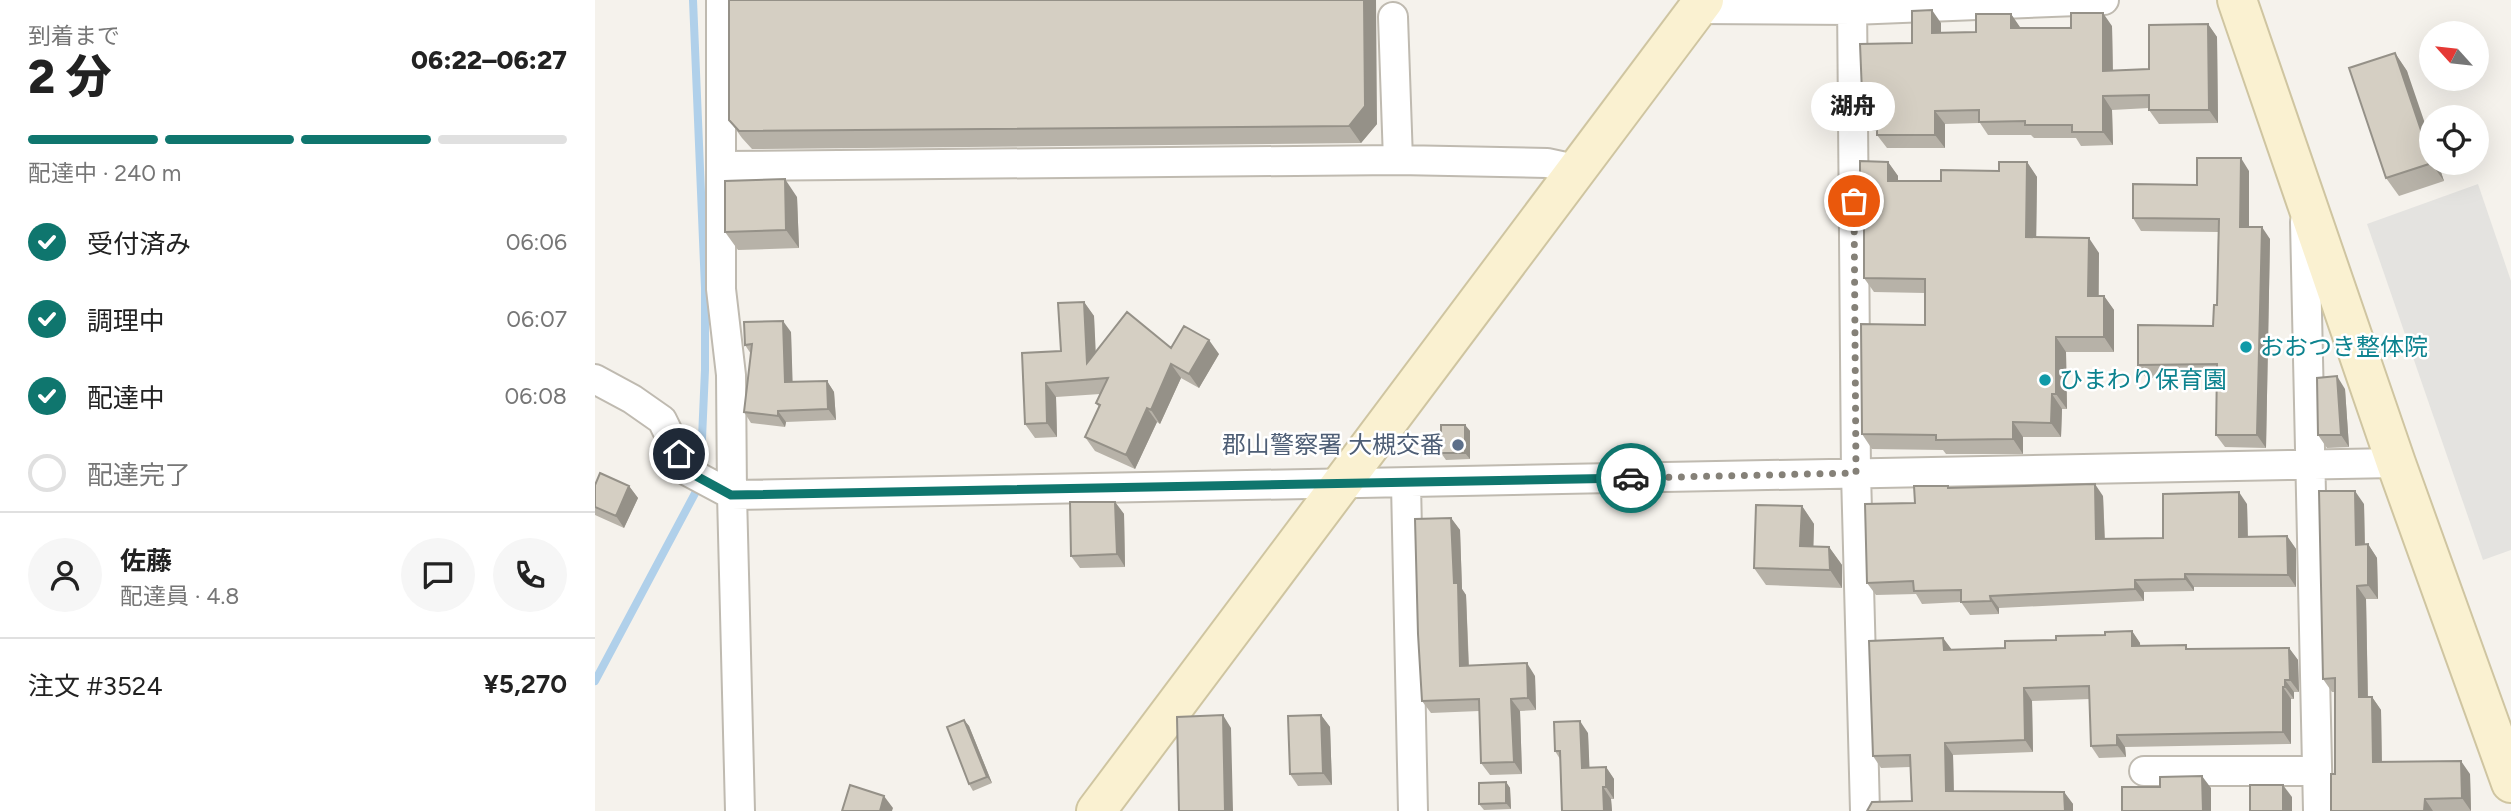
<!DOCTYPE html>
<html lang="ja">
<meta charset="utf-8">
<style>
:root{--surface:#fff;--page:#f6f6f6;--text:#222;--muted:#767676;--line:#e0e0e0;--accent:#0f766e}
body{margin:0;font-family:Figtree,"Noto Sans JP",sans-serif;background:var(--page);color:var(--text);height:100vh;display:flex;flex-direction:column;font-size:26px;white-space:nowrap}
*{box-sizing:border-box;margin:0}
p{font-size:23px;color:var(--muted)}
.icon{flex:none;width:38px;height:38px;fill:none;stroke:currentColor;stroke-width:2;stroke-linecap:round;stroke-linejoin:round}
.map{position:relative;flex:1;overflow:hidden}
.details{display:flex;flex-direction:column;background:var(--surface);width:595px}
.details>*{flex:none}
.needle{width:46px;rotate:297deg}
.controls{position:absolute;left:1824px;top:21px;display:grid;gap:14px}
.controls a{display:grid;place-items:center;width:70px;height:70px;border-radius:50%;background:var(--surface);box-shadow:0 7px 28px #0002;font-size:35px}
.pin{position:absolute;display:grid;place-items:center;width:60px;height:60px;color:#fff;margin:-30px;border:4px solid #fff;border-radius:50%;box-shadow:0 2px 7px #0007}
.courier{position:absolute;display:grid;place-items:center;width:70px;height:70px;margin:-35px;border:5px solid #0f766e;border-radius:50%;background:#fff;color:#222;box-shadow:0 2px 9px #0007}
.bubble{position:absolute;height:49px;border-radius:24px;background:var(--surface);box-shadow:0 7px 28px #0002;font-size:23px;font-weight:800;line-height:49px;text-align:center}
.overview em{font-style:normal;font-weight:800}
.overview div{display:flex;flex-direction:column-reverse}
.overview{display:flex;align-items:center;justify-content:space-between;height:119px;padding:0 28px}
h1{font-size:46px;font-weight:800;line-height:52px}
.bar{display:grid;grid-template-columns:repeat(4,1fr);gap:10px 7px;align-content:center;height:84px;padding:0 28px}
.bar i{height:9px;border-radius:5px;background:var(--line)}
.bar .current{background:var(--accent)}
.bar p{grid-column:span 4}
.line{display:flex;align-items:center;gap:18px;padding:0 28px;border-top:2px solid var(--line)}
.line div{flex:1}
.round{display:grid;place-items:center;flex:none;width:74px;height:74px;border-radius:37px;background:var(--page)}
ol{padding:0 28px;list-style:none}
li{display:flex;align-items:center;gap:21px;height:77px}
li p{margin-inline-start:auto}
li .icon{padding:7px;border-radius:50%;background:var(--accent);color:#fff;stroke-width:4}
li:last-child{color:var(--muted)}
li i{width:38px;height:38px;border:4px solid var(--line);border-radius:50%}
main{display:flex;flex:1;min-height:0}
.map>svg:first-child{display:block}
.parking{fill:#e4e3e0}
.lines{fill:none;stroke-linecap:round;stroke-linejoin:round}
.stream{stroke:#b0d0ea;stroke-width:8}
.street-casing{stroke:#bfbab0;stroke-width:32}
.secondary-casing{stroke:#cfc5a1;stroke-width:42}
.street{stroke:#fff;stroke-width:28}
.secondary{stroke:#faf1d1;stroke-width:38}
.wall{fill:#b7b2a8}
.shaded-wall{fill:#959188}
.building{fill:#d5cfc3;stroke:#959188;stroke-width:2}
.done{stroke:#858178;stroke-width:7;stroke-dasharray:0 12.6}
.route{stroke:#0f766e;stroke-width:9}
.culture-dot{fill:#0f9aa8;stroke:#fff;stroke-width:2.5}
.service-dot{fill:#5c6f8a;stroke:#fff;stroke-width:2.5}
.labels{text-anchor:middle;stroke-width:5;stroke-linejoin:round;paint-order:stroke}
.culture-label{font-size:24px;fill:#0d838f;stroke:#fff;text-anchor:start}
.service-label{font-size:24px;fill:#4e5e75;stroke:#fff;text-anchor:end}
</style>
<main>
<section class="details">
<div class="overview"><div><h1>2 分</h1><p>到着まで</p></div><em>06:22–06:27</em></div>
<div class="bar"><i class="current"></i><i class="current"></i><i class="current"></i><i></i><p>配達中 · 240 m</p></div>
<ol>
<li><svg class="icon" aria-label="check" viewBox="0 0 24 24"><path d="M5 12l5 5 9-10"/></svg>受付済み<p>06:06</p></li>
<li><svg class="icon" aria-label="check" viewBox="0 0 24 24"><path d="M5 12l5 5 9-10"/></svg>調理中<p>06:07</p></li>
<li><svg class="icon" aria-label="check" viewBox="0 0 24 24"><path d="M5 12l5 5 9-10"/></svg>配達中<p>06:08</p></li>
<li><i></i>配達完了</li>
</ol>
<div class="line" style="height:126px"><a class="round"><svg class="icon" aria-label="person" viewBox="0 0 24 24"><circle cx="12" cy="8" r="4"/><path d="M4 21q1-7 8-7t8 7"/></svg></a><div><b>佐藤</b><p>配達員 · 4.8</p></div><a class="round"><svg class="icon" aria-label="chat" viewBox="0 0 24 24"><path d="M4 5h16v11H9l-5 4z"/></svg></a><a class="round"><svg class="icon" aria-label="phone" viewBox="0 0 24 24"><path d="M5 4h4l2 5-3 2q2 4 5 5l2-3 5 2v4C11 20 4 13 5 4z"/></svg></a></div>
<div class="line" style="height:91px"><div>注文 #3524</div><b>¥5,270</b></div>
</section>
<div class="map">
<svg width="1916" height="811" viewBox="0 0 1916 811">
<rect width="100%" height="100%" fill="#f5f2ec"/>
<!-- parking -->
<path class="parking" d="M 1883,184 L 1916,281 L 1916,550 L 1888,560 L 1772,224 Z"/>
<g class="lines">
<!-- stream -->
<path class="stream" d="M 0,681 L 105,484 L 110,370 L 110,288 L 98,0"/>
<!-- street casing -->
<g class="street-casing">
<path id="street" d="M 126,0 L 126,289 L 136,375 L 137,495 L 145,811
M 1257,0 L 1261,473 L 1270,811
M 1102,9 L 1257,10 L 1509,0
M 798,17 L 803,160
M 127,166 L 803,160 L 952,163 L 966,166 L 980,172
M 1710,222 L 1723,811
M 0,379 L 37,399 L 67,420 L 92,471 L 137,495 L 1801,463
M 811,484 L 818,811
M 1549,771 L 1722,771"/>
</g>
<!-- secondary casing -->
<g class="secondary-casing">
<path id="secondary" d="M 1642,0 L 1801,463 L 1916,783
M 501,811 L 1109,0"/>
</g>
<!-- street -->
<use href="#street" class="street"/>
<!-- secondary -->
<use href="#secondary" class="secondary"/>
</g>
<!-- wall -->
<path class="wall" d="M 1416,14 L 1425,28 L 1517,26 L 1518,71 L 1554,69 L 1613,24 L 1622,37 L 1623,123 L 1564,124 L 1554,110 L 1554,108 L 1517,110 L 1518,145 L 1486,146 L 1481,138 L 1439,138 L 1436,135 L 1393,135 L 1385,123 L 1350,124 L 1350,148 L 1292,148 L 1282,135 L 1282,131 L 1277,131 L 1268,117 L 1317,43 L 1346,23 L 1346,33 L 1381,32 Z
M 1800,53 L 1812,71 L 1836,163 L 1843,163 L 1849,181 L 1804,196 L 1791,178 Z
M 134,120 L 782,124 L 766,143 L 157,149 L 147,138 Z
M 1293,162 L 1303,176 L 1303,181 L 1346,181 L 1404,171 L 1432,162 L 1442,177 L 1441,237 L 1504,253 L 1504,296 L 1509,296 L 1519,310 L 1519,352 L 1471,352 L 1472,409 L 1467,409 L 1466,437 L 1428,437 L 1428,454 L 1351,454 L 1348,450 L 1277,449 L 1267,434 L 1330,325 L 1330,293 L 1279,292 L 1269,278 L 1269,230 L 1265,225 Z
M 1654,171 L 1654,227 L 1675,239 L 1671,448 L 1630,447 L 1621,435 L 1622,377 L 1551,378 L 1543,365 L 1618,326 L 1622,305 L 1623,232 L 1546,231 L 1538,218 L 1602,185 Z
M 202,197 L 204,248 L 143,250 L 130,232 Z
M 489,302 L 499,316 L 500,352 L 576,348 L 624,354 L 604,388 L 586,378 L 565,424 L 562,422 L 540,469 L 500,451 L 490,437 L 504,407 L 501,403 L 505,394 L 461,397 L 462,437 L 440,438 L 430,424 Z
M 196,332 L 197,382 L 232,381 L 239,392 L 241,420 L 191,422 L 190,427 L 156,423 L 149,412 L 156,354 L 150,345 Z
M 1750,389 L 1754,447 L 1732,448 L 1723,435 Z
M 870,425 L 875,431 L 875,459 L 851,460 L 846,453 Z
M 0,485 L 34,486 L 43,498 L 29,528 L 0,515 Z
M 1355,488 L 1508,496 L 1510,539 L 1568,538 L 1652,504 L 1653,537 L 1692,536 L 1701,549 L 1701,587 L 1599,587 L 1599,591 L 1549,592 L 1549,601 L 1404,608 L 1404,614 L 1375,615 L 1366,602 L 1327,604 L 1321,594 L 1281,595 L 1272,583 Z
M 520,502 L 529,514 L 530,567 L 485,568 L 476,556 Z
M 1769,504 L 1770,544 L 1773,544 L 1782,558 L 1783,599 L 1771,599 L 1773,697 L 1777,697 L 1786,710 L 1787,762 L 1875,774 L 1876,811 L 1736,811 L 1740,774 L 1740,692 L 1737,692 L 1728,679 Z
M 1207,506 L 1219,524 L 1218,547 L 1234,547 L 1247,565 L 1247,588 L 1171,585 L 1159,568 Z
M 856,518 L 865,530 L 867,589 L 871,595 L 874,665 L 940,676 L 941,710 L 925,711 L 927,774 L 895,775 L 886,763 L 884,711 L 836,713 L 827,701 Z
M 1537,631 L 1545,643 L 1545,646 L 1594,649 L 1694,648 L 1703,660 L 1704,692 L 1699,692 L 1699,699 L 1696,699 L 1696,744 L 1530,747 L 1531,757 L 1504,758 L 1496,746 L 1495,699 L 1437,701 L 1438,752 L 1358,755 L 1359,791 L 1469,792 L 1478,804 L 1317,801 L 1315,767 L 1286,768 L 1278,756 L 1348,638 L 1357,650 L 1410,648 L 1461,640 L 1510,635 Z
M 726,715 L 735,727 L 737,785 L 703,786 L 695,774 Z
M 369,720 L 374,726 L 397,783 L 378,791 L 374,784 Z
M 993,733 L 994,768 L 1011,767 L 1019,779 L 1019,799 L 1016,799 L 1017,811 L 967,811 L 965,759 L 960,751 Z
M 911,782 L 915,788 L 916,809 L 889,810 L 884,804 Z"/>
<!-- shaded-wall -->
<path class="shaded-wall" d="M 769,0 L 781,0 L 782,124 L 766,143 L 754,126 Z
M 1337,10 L 1346,23 L 1346,47 L 1337,33 Z
M 1508,13 L 1517,26 L 1518,84 L 1508,71 Z
M 1416,14 L 1425,27 L 1425,42 L 1416,28 Z
M 1613,24 L 1622,37 L 1623,123 L 1614,110 Z
M 1800,53 L 1812,71 L 1836,141 L 1836,161 Z
M 1508,96 L 1517,110 L 1518,145 L 1508,132 Z
M 1340,111 L 1350,124 L 1350,148 L 1340,135 Z
M 1646,158 L 1654,171 L 1654,239 L 1645,227 Z
M 1293,162 L 1303,176 L 1303,195 L 1293,181 Z
M 1432,162 L 1442,177 L 1441,252 L 1431,237 Z
M 1836,163 L 1843,163 L 1849,181 Z
M 190,179 L 202,197 L 204,248 L 191,230 Z
M 1667,227 L 1675,239 L 1671,448 L 1662,435 Z
M 1494,238 L 1504,253 L 1503,310 L 1493,296 Z
M 1509,296 L 1519,310 L 1519,352 L 1509,337 Z
M 489,302 L 499,316 L 502,377 L 492,363 Z
M 188,321 L 196,332 L 198,393 L 190,382 Z
M 1461,337 L 1471,352 L 1472,409 L 1461,394 Z
M 614,340 L 624,354 L 604,388 L 594,374 Z
M 576,364 L 586,378 L 565,424 L 556,410 Z
M 1742,376 L 1750,389 L 1754,447 L 1746,435 Z
M 232,381 L 239,392 L 241,420 L 233,409 Z
M 451,383 L 461,397 L 462,437 L 452,423 Z
M 1457,394 L 1467,409 L 1466,437 L 1456,423 Z
M 552,408 L 562,422 L 540,469 L 531,455 Z
M 183,411 L 191,422 L 190,427 L 183,416 Z
M 1418,422 L 1428,437 L 1428,454 L 1418,439 Z
M 870,425 L 875,431 L 875,459 L 870,453 Z
M 1500,484 L 1508,496 L 1510,551 L 1501,539 Z
M 34,486 L 43,498 L 29,528 L 21,516 Z
M 1760,491 L 1769,504 L 1770,558 L 1761,545 Z
M 1644,492 L 1652,504 L 1653,550 L 1644,537 Z
M 520,502 L 529,514 L 530,567 L 522,554 Z
M 1207,506 L 1219,524 L 1218,564 L 1205,546 Z
M 856,518 L 865,530 L 867,589 L 871,595 L 874,678 L 865,666 L 859,583 Z
M 1692,536 L 1701,549 L 1701,587 L 1693,575 Z
M 1773,544 L 1782,558 L 1783,599 L 1773,585 Z
M 1234,547 L 1247,565 L 1247,588 L 1235,570 Z
M 1590,574 L 1599,587 L 1599,591 L 1590,579 Z
M 1540,580 L 1549,592 L 1549,601 L 1540,589 Z
M 1762,586 L 1771,599 L 1773,710 L 1764,697 Z
M 1395,596 L 1404,608 L 1404,614 L 1396,601 Z
M 1537,631 L 1545,643 L 1546,658 L 1537,646 Z
M 1348,638 L 1357,650 L 1349,650 Z
M 1694,648 L 1703,660 L 1704,692 L 1695,680 Z
M 932,663 L 940,676 L 941,710 L 933,698 Z
M 1690,680 L 1699,692 L 1699,699 L 1690,687 Z
M 1688,687 L 1696,699 L 1696,744 L 1688,732 Z
M 1429,688 L 1437,701 L 1438,752 L 1430,740 Z
M 1777,697 L 1786,710 L 1787,775 L 1778,762 Z
M 916,699 L 925,711 L 927,774 L 919,762 Z
M 628,715 L 636,728 L 638,811 L 630,811 Z
M 726,715 L 735,727 L 737,785 L 728,773 Z
M 369,720 L 374,726 L 397,783 L 392,777 Z
M 985,721 L 993,733 L 995,779 L 987,768 Z
M 1522,735 L 1530,747 L 1531,757 L 1522,745 Z
M 1350,743 L 1358,755 L 1359,803 L 1351,791 Z
M 1866,761 L 1875,774 L 1876,811 L 1867,798 Z
M 1011,767 L 1019,779 L 1019,799 L 1011,787 Z
M 1607,776 L 1616,788 L 1616,811 L 1608,811 Z
M 911,782 L 915,788 L 916,809 L 911,803 Z
M 1688,785 L 1697,797 L 1697,811 L 1688,811 Z
M 1008,787 L 1016,799 L 1017,811 L 1009,811 Z
M 1469,792 L 1478,804 L 1478,811 L 1470,811 Z
M 289,796 L 298,808 L 297,811 L 285,811 Z
M 1830,799 L 1838,811 L 1829,811 Z"/>
<!-- building -->
<path class="building" d="M 134,0 L 769,0 L 770,106 L 754,126 L 144,131 L 134,120 Z
M 1337,10 L 1337,33 L 1381,32 L 1381,14 L 1416,14 L 1416,28 L 1476,28 L 1476,13 L 1508,13 L 1508,71 L 1554,69 L 1554,25 L 1613,24 L 1614,110 L 1554,110 L 1554,95 L 1508,96 L 1508,132 L 1477,132 L 1477,125 L 1430,125 L 1430,121 L 1384,122 L 1384,110 L 1340,111 L 1340,135 L 1282,135 L 1282,117 L 1268,117 L 1265,44 L 1317,43 L 1317,11 Z
M 1800,53 L 1837,163 L 1791,178 L 1754,68 Z
M 1602,158 L 1646,158 L 1645,227 L 1667,227 L 1662,435 L 1621,435 L 1622,364 L 1543,365 L 1543,325 L 1618,326 L 1619,305 L 1622,305 L 1624,219 L 1538,218 L 1538,184 L 1602,185 Z
M 1265,161 L 1293,162 L 1293,181 L 1346,181 L 1346,170 L 1404,171 L 1404,162 L 1432,162 L 1431,237 L 1494,238 L 1493,296 L 1509,296 L 1509,337 L 1461,337 L 1461,394 L 1457,394 L 1456,423 L 1418,422 L 1418,439 L 1341,440 L 1341,435 L 1267,434 L 1266,324 L 1330,325 L 1330,279 L 1269,278 L 1269,225 L 1265,225 Z
M 190,179 L 191,230 L 130,232 L 130,181 Z
M 489,302 L 492,363 L 532,312 L 576,348 L 589,326 L 614,340 L 594,374 L 576,364 L 556,410 L 552,408 L 531,455 L 490,437 L 505,405 L 501,403 L 513,378 L 451,383 L 452,423 L 430,424 L 427,353 L 466,351 L 463,303 Z
M 188,321 L 190,382 L 232,381 L 233,409 L 183,411 L 183,416 L 149,412 L 157,344 L 150,345 L 149,322 Z
M 1742,376 L 1746,435 L 1723,435 L 1722,378 Z
M 846,425 L 870,425 L 870,453 L 846,453 Z
M 5,473 L 34,486 L 21,516 L 0,507 L 0,485 Z
M 1500,484 L 1501,539 L 1568,538 L 1568,494 L 1644,492 L 1644,537 L 1692,536 L 1693,575 L 1590,574 L 1590,579 L 1540,580 L 1540,589 L 1395,596 L 1396,601 L 1366,602 L 1366,590 L 1319,591 L 1318,581 L 1272,583 L 1270,504 L 1320,503 L 1319,486 L 1353,486 L 1353,488 Z
M 1724,491 L 1760,491 L 1761,545 L 1773,544 L 1773,585 L 1762,586 L 1764,697 L 1777,697 L 1778,762 L 1866,761 L 1867,798 L 1830,799 L 1829,811 L 1736,811 L 1736,774 L 1740,774 L 1740,678 L 1728,679 Z
M 475,502 L 520,502 L 522,554 L 476,556 Z
M 1161,505 L 1207,506 L 1205,546 L 1234,547 L 1235,570 L 1159,568 Z
M 856,518 L 859,583 L 863,583 L 865,666 L 932,663 L 933,698 L 916,699 L 919,762 L 886,763 L 884,699 L 827,701 L 823,634 L 820,519 Z
M 1537,631 L 1537,646 L 1591,645 L 1591,649 L 1694,648 L 1695,680 L 1690,680 L 1690,687 L 1688,687 L 1688,732 L 1522,735 L 1522,745 L 1496,746 L 1494,686 L 1429,688 L 1430,740 L 1350,743 L 1351,791 L 1469,792 L 1470,811 L 1272,811 L 1277,802 L 1317,801 L 1315,755 L 1278,756 L 1274,641 L 1348,638 L 1349,650 L 1410,648 L 1410,641 L 1461,640 L 1461,636 L 1510,635 L 1510,632 Z
M 628,715 L 630,811 L 584,811 L 582,717 Z
M 726,715 L 728,773 L 695,774 L 693,716 Z
M 369,720 L 392,777 L 374,784 L 352,727 Z
M 985,721 L 987,768 L 1011,767 L 1011,787 L 1008,787 L 1009,811 L 967,811 L 965,751 L 960,751 L 959,722 Z
M 1607,776 L 1608,811 L 1527,811 L 1527,787 L 1565,787 L 1565,777 Z
M 911,782 L 911,803 L 884,804 L 884,783 Z
M 255,785 L 289,796 L 285,811 L 247,811 Z
M 1655,785 L 1688,785 L 1688,811 L 1655,811 Z"/>
<g class="lines">
<!-- done -->
<path class="done" d="M 1036,478 L 1261,473 L 1259,201"/>
<!-- route -->
<path class="route" d="M 84,454 L 92,471 L 136,495 L 1036,478"/>
</g>
<!-- markers -->
<g class="culture-dot">
<circle cx="1651" cy="347" r="7"/>
<circle cx="1450" cy="380" r="7"/>
</g>
<circle class="service-dot" cx="863" cy="445" r="7"/>
<g class="labels">
<!-- culture labels -->
<g class="culture-label">
<text x="1665" y="355">おおつき整体院</text>
<text x="1464" y="388">ひまわり保育園</text>
</g>
<!-- service labels -->
<g class="service-label">
<text x="849" y="453">郡山警察署 大槻交番</text>
</g>
</g>
</svg>
<div class="controls">
<a><svg class="needle" viewBox="-14 -14 28 28"><path d="M0-13l5 13h-10z" fill="#e53935"/><path d="M0 13l5-13h-10z" fill="#767676"/></svg></a>
<a><svg class="icon" aria-label="locate" viewBox="0 0 24 24"><circle cx="12" cy="12" r="6"/><path d="M12 2v4M12 18v4M2 12h4M18 12h4"/></svg></a>
</div>
<div class="pin" style="left:1259px;top:201px;background:#ea580c"><svg class="icon" aria-label="bag" viewBox="0 0 24 24"><path d="M5 8h14l-1 12H6zM9 8a3 3 0 0 1 6 0"/></svg></div>
<div class="pin" style="left:84px;top:454px;background:#1f2937"><svg class="icon" aria-label="home" viewBox="0 0 24 24"><path d="M3 11l9-7 9 7M6 9v11h12V9"/></svg></div>
<div class="courier" style="left:1036px;top:478px"><svg class="icon" aria-label="car" viewBox="0 0 24 24"><path d="M5 17H2v-5l4-1 3-4h7l3 4 3 1v5h-3M9 17h6M6 11h13"/><circle cx="7" cy="17" r="2"/><circle cx="17" cy="17" r="2"/></svg></div>
<div class="bubble" style="left:1216px;top:82px;width:84px">湖舟</div>
</div>
</main>
